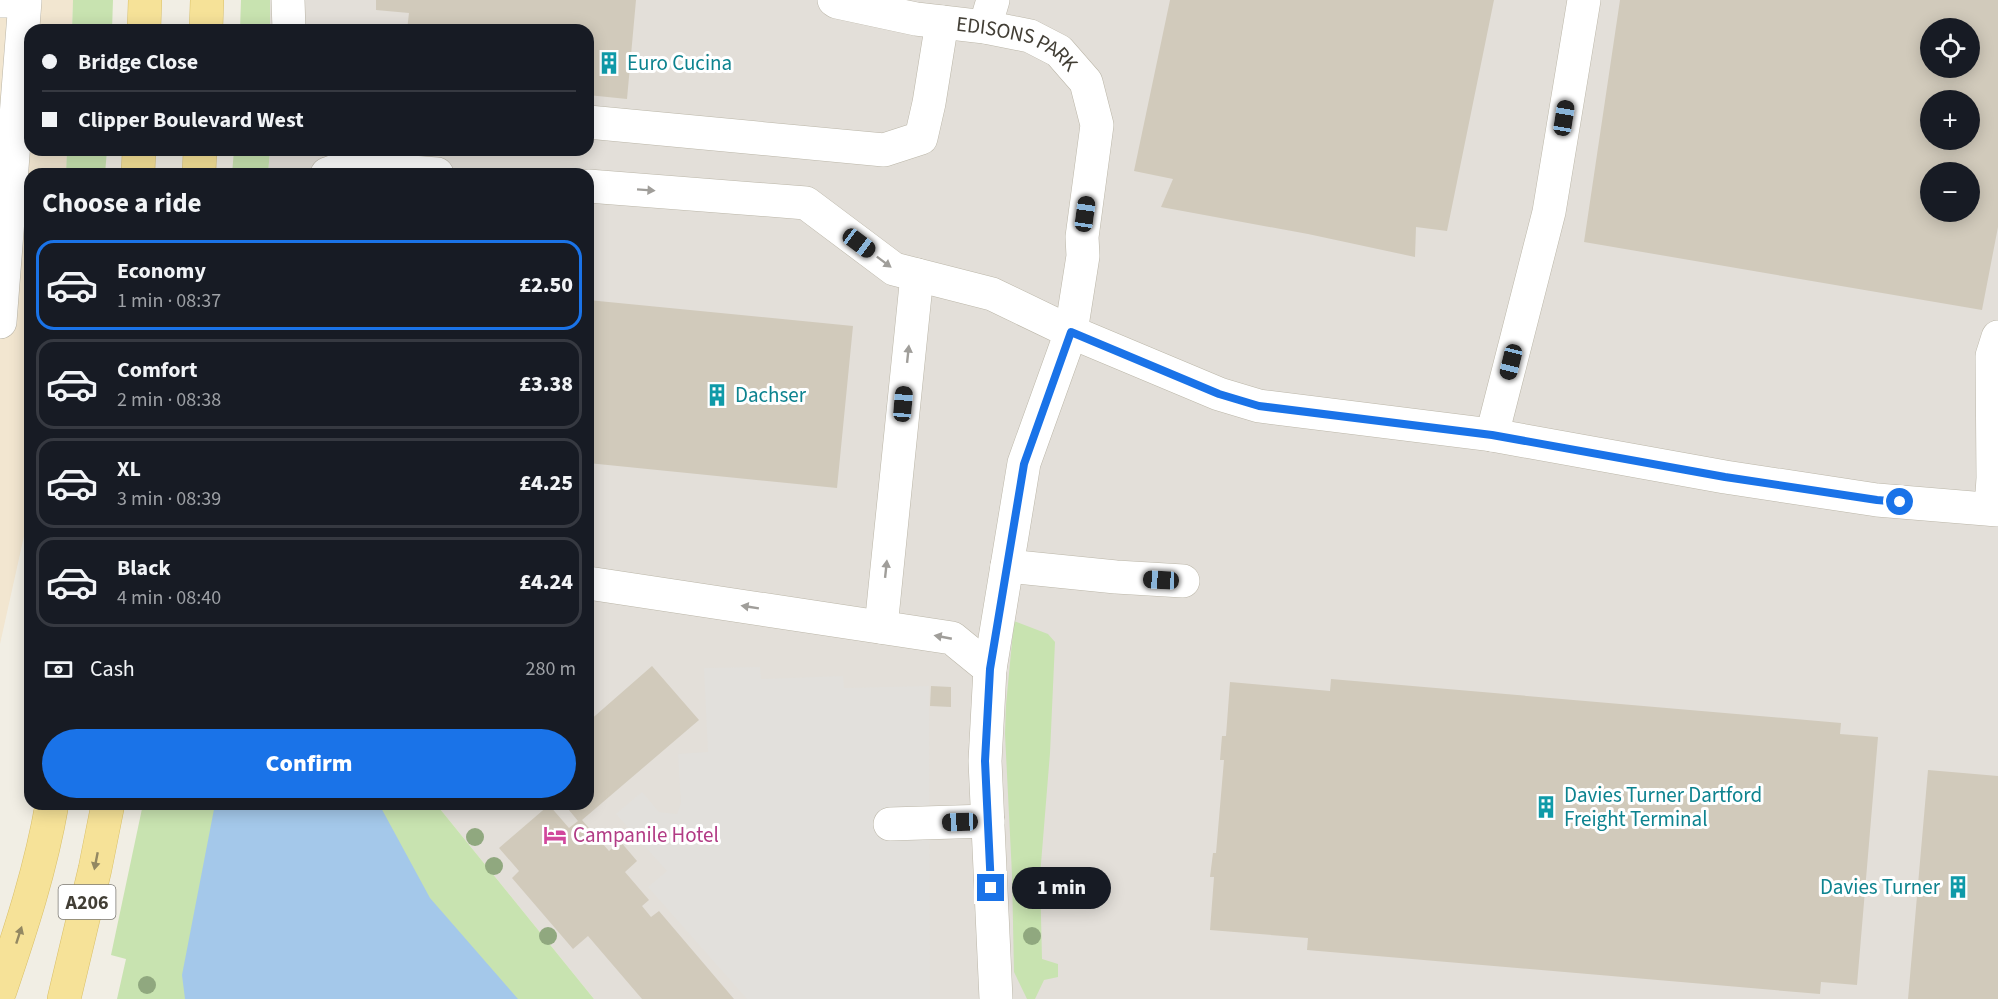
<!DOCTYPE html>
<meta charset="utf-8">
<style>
body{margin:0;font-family:"Source Sans 3",sans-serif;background:#20242c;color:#f1f3f6;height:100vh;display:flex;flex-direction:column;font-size:22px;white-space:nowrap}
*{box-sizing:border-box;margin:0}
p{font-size:20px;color:#9ea1a6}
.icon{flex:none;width:33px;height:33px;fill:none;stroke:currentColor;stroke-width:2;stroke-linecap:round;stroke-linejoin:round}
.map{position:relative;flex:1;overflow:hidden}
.side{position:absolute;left:24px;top:168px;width:570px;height:642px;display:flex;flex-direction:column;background:#171b24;border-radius:18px;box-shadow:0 3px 15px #0003}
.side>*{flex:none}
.top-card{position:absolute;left:24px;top:24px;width:570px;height:132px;border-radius:18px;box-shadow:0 3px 15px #0003;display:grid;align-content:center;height:132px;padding:0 18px;background:#171b24}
.controls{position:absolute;left:1920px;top:18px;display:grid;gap:12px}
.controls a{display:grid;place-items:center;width:60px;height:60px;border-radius:50%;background:#171b24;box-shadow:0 3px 15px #0003;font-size:30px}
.end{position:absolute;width:27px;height:27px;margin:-14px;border:8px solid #1a73e8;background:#fff;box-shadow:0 0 0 3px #fff}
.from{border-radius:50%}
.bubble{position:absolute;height:42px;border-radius:21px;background:#171b24;box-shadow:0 3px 15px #0003;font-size:20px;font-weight:800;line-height:42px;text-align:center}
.car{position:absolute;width:18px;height:36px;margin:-18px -9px;border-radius:8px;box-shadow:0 0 4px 2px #0007;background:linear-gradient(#222 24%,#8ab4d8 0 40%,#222 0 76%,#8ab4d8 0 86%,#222 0)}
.top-card b{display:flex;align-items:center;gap:21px;height:57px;font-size:22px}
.top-card b+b{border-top:2px solid #363941}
.top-card i{width:15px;height:15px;background:#f1f3f6}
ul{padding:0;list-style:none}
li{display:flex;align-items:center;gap:18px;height:90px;margin:0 12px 9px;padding:0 6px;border:3px solid #363941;border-radius:18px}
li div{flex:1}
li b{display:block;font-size:22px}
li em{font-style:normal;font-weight:800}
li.on{border-color:#1a73e8}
li>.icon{width:54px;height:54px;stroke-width:1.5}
h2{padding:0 18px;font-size:27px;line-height:72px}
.pay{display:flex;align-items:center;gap:15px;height:66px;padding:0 18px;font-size:22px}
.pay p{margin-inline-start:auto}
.primary-button{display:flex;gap:12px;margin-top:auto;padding:12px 18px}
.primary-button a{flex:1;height:69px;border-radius:36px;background:#1a73e8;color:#fff;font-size:24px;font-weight:800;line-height:69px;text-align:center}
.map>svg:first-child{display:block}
.commercial{fill:#f2e6d0}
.industrial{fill:#e3dfd9;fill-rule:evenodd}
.green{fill:#c8e3b0}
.parking{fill:#e2e0dc}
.water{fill:#a4c8ea}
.building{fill:#d1cabb;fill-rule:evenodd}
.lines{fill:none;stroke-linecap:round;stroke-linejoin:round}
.minor-casing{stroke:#bbb6a8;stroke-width:34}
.major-casing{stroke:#dac069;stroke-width:34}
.minor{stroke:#fff;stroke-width:33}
.major{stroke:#f6e298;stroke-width:33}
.tree{fill:#90a87f}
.oneway{fill:#a09e9a}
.oneway2{fill:#938862}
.route{stroke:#1a73e8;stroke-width:8}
.labels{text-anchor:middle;stroke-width:6;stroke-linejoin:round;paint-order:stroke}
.shield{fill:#fff;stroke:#7b7872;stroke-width:1.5}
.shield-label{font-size:20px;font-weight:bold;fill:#423e35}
.street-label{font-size:21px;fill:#423e35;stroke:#fff}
.culture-label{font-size:21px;fill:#0d838f;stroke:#fff;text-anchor:start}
.hotel-label{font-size:21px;fill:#b23c85;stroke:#fff;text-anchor:start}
</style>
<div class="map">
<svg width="1998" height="999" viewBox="0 0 1998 999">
<rect width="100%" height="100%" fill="#f1eee4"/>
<path class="commercial" d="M0 0H73L72 30H30V150H67L66 174H30V509L0 644Z"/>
<path class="industrial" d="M270 0H1998V999H594L436 804H588V174H268L270 150H588V30H270ZM1930 28H1970V68H1930ZM1930 100H1970V140H1930ZM1930 172H1970V212H1930Z"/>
<path class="green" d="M73 0H113L112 30H72Z
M241 0H270V30H240Z
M67 150H107L105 174H66Z
M234 150H270L268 174H232Z
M1014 621 1048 634 1055 642 1050 753 1040 876 1042 959 1058 964V977L1044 980 1035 999H1027L1014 972 1012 875 1005 734 1006 705Z
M143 804H436L594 999H117L126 959 111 955Z"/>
<path class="parking" d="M760 667 761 679 843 676 844 688 929 686 930 999H747L648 887 667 871 616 814 642 792 659 812 677 814 681 803 678 754 708 752 704 668Z"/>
<path class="water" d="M215 804H379L430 898 518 999H185L182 975Z"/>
<path class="building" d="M376 0H636L627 99 588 95V30H407L409 13 376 10Z
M1170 0H1494L1447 231 1416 227 1415 257 1308 234 1161 207 1173 179 1134 171Z
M1620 0H1998V227L1982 310 1584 242ZM1930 28H1970V68H1930ZM1930 100H1970V140H1930ZM1930 172H1970V212H1930Z
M588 300 853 326 837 488 588 463Z
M652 666 699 720 582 820 609 851 620 841 637 861 625 872 649 900 642 906 651 917 659 911 734 999H642L588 936 573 949 512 878 519 871 499 848 549 805 569 828 578 821 564 804H588V722Z
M1331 679 1841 723 1840 734 1878 737 1857 985 1821 982 1820 994 1307 950 1308 938 1210 930 1214 877H1210L1213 853H1216L1224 760H1220L1222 736H1226L1230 682 1330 691Z
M931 686 951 687V707L930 706Z
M1928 770 1998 776V999H1908Z"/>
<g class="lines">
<g class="minor-casing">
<g id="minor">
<path d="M288 0 289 30"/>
<path id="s1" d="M834 0 837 2 916 19 985 27 1030 36 1059 51 1086 82 1097 125 1082 237 1083 256 1071 332 1024 463 990 669 985 761 996 999"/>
<path d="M0 1H25L0 322"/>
<path d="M985 27 993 0"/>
<path d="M588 122 884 150 921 138 929 103 942 22"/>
<path d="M327 174 346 167 437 174"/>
<path d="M588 186 806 203 894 269 992 294 1071 332 1219 394 1259 406 1492 435 1725 477 1877 500 1998 510"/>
<path d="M1492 435 1549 212 1584 0"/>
<path d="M1991 509 1993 478 1992 356 1998 337"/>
<path d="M1007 566 1116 577 1183 581"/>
<path d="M588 583 952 638 990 669"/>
<path d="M881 627 917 275"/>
<path d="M890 824 988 821"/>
</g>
</g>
<g class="major-casing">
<path id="major" d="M144 30 145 0
M206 30 207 0
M138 174 139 150
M199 174 200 150
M0 991C21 929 41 868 52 804
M64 999 95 869 108 804"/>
</g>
<use href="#minor" class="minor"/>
<use href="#major" class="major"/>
</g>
<g class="tree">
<circle cx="475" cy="837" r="9"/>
<circle cx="494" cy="866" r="9"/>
<circle cx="1033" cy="888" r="9"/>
<circle cx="548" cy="936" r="9"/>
<circle cx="1032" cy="936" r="9"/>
<circle cx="147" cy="985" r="9"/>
</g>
<defs><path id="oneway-solid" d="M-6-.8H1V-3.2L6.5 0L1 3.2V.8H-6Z" transform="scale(1.5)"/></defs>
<g class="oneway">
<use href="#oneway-solid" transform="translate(646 190) rotate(4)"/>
<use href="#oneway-solid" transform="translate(884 262) rotate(37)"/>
<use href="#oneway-solid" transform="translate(908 354) rotate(-84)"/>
<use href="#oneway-solid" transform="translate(886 569) rotate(-84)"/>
<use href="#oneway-solid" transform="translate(750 607) rotate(-171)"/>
<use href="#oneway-solid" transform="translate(943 637) rotate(-169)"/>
</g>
<g class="oneway2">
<use href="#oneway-solid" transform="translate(96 861) rotate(101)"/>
<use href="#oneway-solid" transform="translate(19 935) rotate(-72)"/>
</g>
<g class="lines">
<path class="route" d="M991 888 985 761 990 669 1024 464 1071 332 1219 394 1259 406 1492 435 1725 477 1877 500 1900 502"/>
</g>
<defs>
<g id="building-bare" transform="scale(1.8)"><path d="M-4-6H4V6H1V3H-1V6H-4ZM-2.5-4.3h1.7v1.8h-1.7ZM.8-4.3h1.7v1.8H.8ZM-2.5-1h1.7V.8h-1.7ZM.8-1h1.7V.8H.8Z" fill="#0f9aa8" stroke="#fff" stroke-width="2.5" paint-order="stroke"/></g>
<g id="hotel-bare" transform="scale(1.8)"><path d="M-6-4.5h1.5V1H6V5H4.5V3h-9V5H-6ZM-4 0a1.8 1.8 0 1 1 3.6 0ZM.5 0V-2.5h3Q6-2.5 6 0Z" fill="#d1479c" stroke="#fff" stroke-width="2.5" paint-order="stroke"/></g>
</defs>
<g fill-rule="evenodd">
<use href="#building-bare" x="609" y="63"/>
<use href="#building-bare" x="717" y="395"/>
<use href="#building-bare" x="1546" y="807"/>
<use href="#hotel-bare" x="555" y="835"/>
<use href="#building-bare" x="1958" y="887"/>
</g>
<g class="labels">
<rect class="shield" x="58.5" y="885" width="57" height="34" rx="4.5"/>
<g class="shield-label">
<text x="87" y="909">A206</text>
</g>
<g class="street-label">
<text dy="7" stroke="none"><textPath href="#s1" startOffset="190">EDISONS PARK</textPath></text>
</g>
<g class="culture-label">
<text x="627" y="70">Euro Cucina</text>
<text x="735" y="402">Dachser</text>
<text x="1564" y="802">Davies Turner Dartford<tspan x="1564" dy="24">Freight Terminal</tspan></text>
<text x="1940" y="894" text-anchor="end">Davies Turner</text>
</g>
<g class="hotel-label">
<text x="573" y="842">Campanile Hotel</text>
</g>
</g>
</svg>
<div class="controls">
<a><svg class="icon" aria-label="locate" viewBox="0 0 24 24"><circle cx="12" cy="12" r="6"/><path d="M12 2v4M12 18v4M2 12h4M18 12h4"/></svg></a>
<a>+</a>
<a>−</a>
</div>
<i class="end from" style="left:1900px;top:502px"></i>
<i class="end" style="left:991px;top:888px"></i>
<div class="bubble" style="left:1012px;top:867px;width:99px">1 min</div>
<i class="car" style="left:1564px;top:118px;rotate:9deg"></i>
<i class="car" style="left:1085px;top:214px;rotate:8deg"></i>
<i class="car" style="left:859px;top:243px;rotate:127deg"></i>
<i class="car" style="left:1511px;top:362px;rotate:194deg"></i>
<i class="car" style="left:903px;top:404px;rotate:5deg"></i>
<i class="car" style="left:1161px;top:580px;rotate:273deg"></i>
<i class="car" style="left:960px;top:822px;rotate:268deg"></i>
<div class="top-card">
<b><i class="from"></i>Bridge Close</b>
<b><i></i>Clipper Boulevard West</b>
</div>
<section class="side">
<h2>Choose a ride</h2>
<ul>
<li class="on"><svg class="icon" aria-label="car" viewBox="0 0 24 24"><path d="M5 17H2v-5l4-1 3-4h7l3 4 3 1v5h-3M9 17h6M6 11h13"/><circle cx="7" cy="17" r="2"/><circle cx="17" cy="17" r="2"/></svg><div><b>Economy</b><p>1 min · 08:37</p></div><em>£2.50</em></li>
<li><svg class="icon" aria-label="car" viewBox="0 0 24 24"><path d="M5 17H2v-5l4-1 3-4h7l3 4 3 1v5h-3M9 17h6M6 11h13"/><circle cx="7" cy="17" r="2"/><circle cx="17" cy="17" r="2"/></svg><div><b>Comfort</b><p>2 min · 08:38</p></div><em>£3.38</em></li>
<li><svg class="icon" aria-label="car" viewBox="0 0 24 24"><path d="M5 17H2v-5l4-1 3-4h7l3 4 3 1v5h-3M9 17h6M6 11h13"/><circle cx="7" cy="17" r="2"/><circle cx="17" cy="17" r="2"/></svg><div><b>XL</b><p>3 min · 08:39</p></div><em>£4.25</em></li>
<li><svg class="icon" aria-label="car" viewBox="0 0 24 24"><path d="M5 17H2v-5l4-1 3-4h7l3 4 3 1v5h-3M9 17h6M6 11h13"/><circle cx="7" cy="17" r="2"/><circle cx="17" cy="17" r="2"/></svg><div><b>Black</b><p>4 min · 08:40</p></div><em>£4.24</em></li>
</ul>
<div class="pay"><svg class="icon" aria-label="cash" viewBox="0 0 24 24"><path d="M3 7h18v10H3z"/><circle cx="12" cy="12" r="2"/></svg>Cash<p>280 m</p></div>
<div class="primary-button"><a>Confirm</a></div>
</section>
</div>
